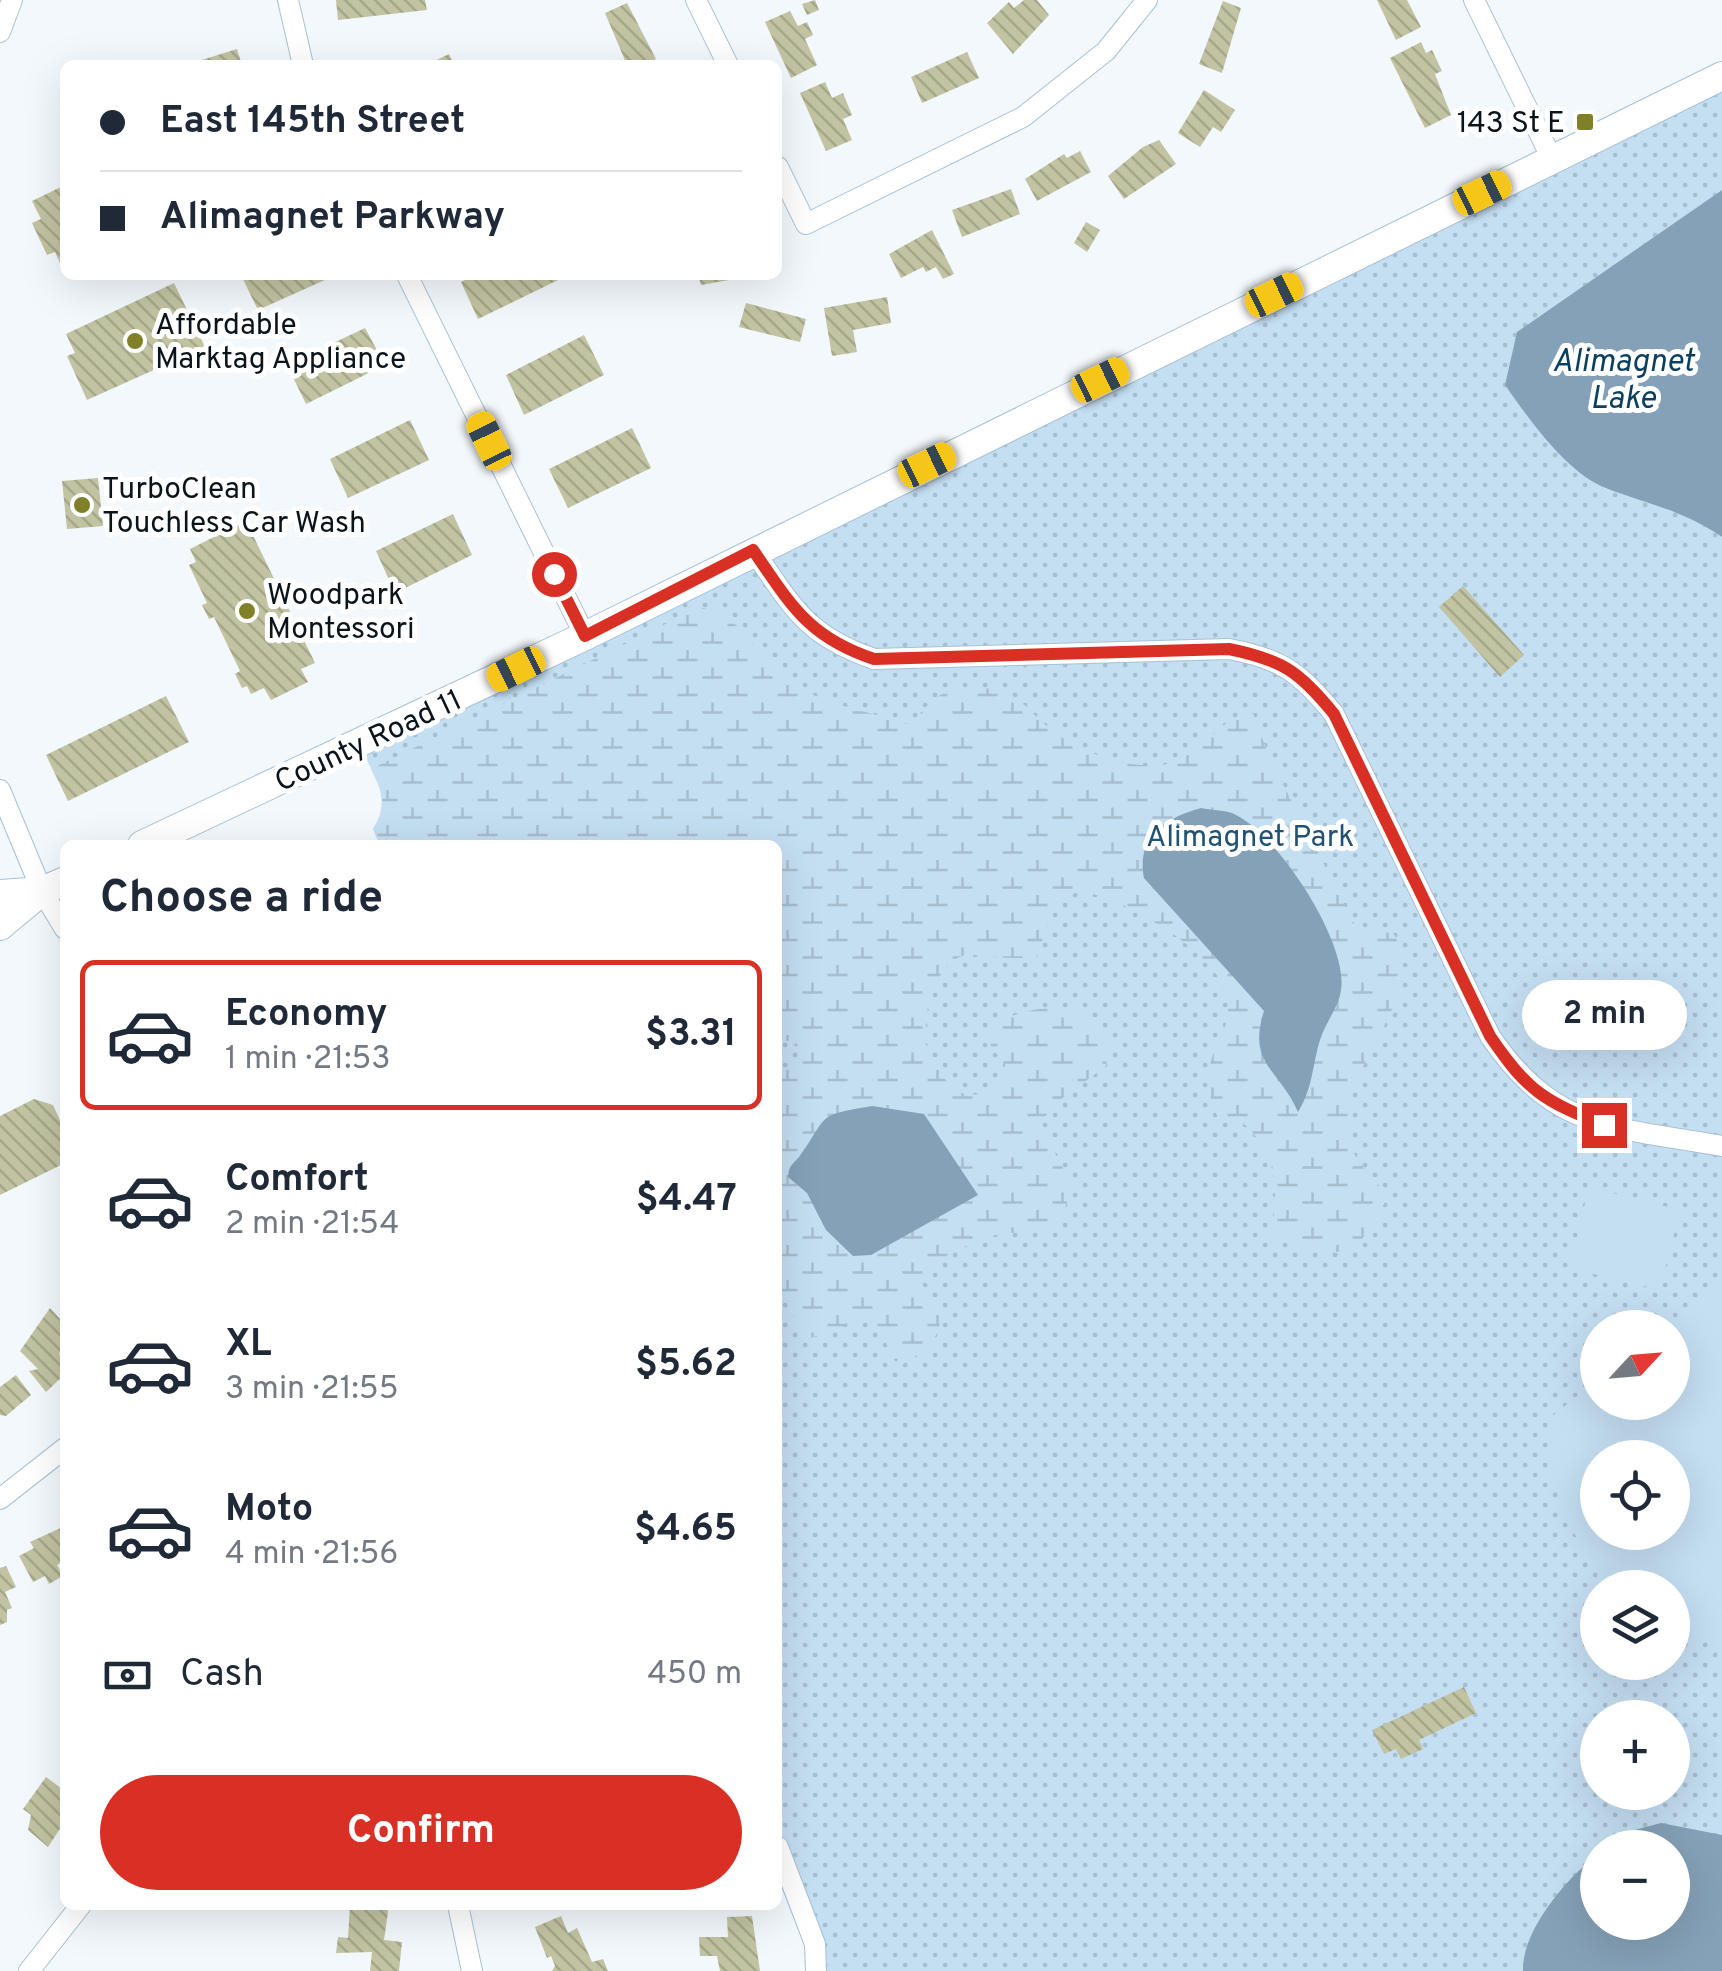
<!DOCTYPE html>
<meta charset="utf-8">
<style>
body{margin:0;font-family:Overpass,sans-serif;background:#f6f6f7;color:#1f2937;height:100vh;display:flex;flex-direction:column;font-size:38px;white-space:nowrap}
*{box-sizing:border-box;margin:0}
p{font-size:32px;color:#747a83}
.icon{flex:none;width:55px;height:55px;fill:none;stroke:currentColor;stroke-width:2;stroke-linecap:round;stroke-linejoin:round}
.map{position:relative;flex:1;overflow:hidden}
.sheet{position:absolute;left:60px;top:840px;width:722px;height:1070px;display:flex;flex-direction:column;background:#fff;border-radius:15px;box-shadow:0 10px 40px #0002}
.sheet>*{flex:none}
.guide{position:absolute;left:60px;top:60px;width:722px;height:220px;border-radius:15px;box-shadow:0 10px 40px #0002;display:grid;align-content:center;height:220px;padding:0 40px;background:#fff}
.needle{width:65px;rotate:64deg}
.controls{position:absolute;left:1580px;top:1310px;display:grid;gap:20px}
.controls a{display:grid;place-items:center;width:110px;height:110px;border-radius:50%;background:#fff;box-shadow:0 10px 40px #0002;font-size:50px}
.end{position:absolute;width:45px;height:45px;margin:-22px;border:12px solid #d93025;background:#fff;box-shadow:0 0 0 5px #fff}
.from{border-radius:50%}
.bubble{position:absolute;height:70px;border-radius:35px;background:#fff;box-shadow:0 10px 40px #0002;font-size:32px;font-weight:700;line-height:70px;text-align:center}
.car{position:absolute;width:30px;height:60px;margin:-30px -15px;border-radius:12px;box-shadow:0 0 8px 2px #0007;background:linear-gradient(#f5c518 24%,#345 0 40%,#f5c518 0 76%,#345 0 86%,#f5c518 0)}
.guide b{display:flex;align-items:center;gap:35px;height:95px;font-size:38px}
.guide b+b{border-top:2px solid #e0e1e3}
.guide i{width:25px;height:25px;background:#1f2937}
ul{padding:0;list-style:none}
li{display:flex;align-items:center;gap:30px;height:150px;margin:0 20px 15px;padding:0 20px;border:5px solid transparent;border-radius:15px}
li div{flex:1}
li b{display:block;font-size:38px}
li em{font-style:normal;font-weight:700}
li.selected{border-color:#d93025}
li>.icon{width:90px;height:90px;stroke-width:1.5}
h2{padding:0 40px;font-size:45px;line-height:120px}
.pay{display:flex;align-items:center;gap:25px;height:110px;padding:0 40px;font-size:38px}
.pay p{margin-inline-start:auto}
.button{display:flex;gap:20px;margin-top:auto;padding:20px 40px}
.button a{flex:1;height:115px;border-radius:60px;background:#d93025;color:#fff;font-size:40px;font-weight:700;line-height:115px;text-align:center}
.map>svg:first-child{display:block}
.grass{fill:url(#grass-dots);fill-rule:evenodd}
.wetland{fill:url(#wetland-marsh)}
.pitch{fill:#c4def2;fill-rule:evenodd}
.water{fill:#85a1b7}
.building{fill:url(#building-back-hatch)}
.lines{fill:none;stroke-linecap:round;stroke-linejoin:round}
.street-casing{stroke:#a7c1d5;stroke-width:22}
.secondary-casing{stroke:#a7c1d5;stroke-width:30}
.street{stroke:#fff;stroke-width:20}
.secondary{stroke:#fff;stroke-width:28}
.route{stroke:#d93025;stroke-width:12}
.poi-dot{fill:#808029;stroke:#fff;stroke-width:4}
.labels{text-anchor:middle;stroke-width:10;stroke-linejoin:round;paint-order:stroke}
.poi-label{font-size:30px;fill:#0b141b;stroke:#fff;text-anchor:start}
.street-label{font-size:30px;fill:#0b141b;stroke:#fff}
.park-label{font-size:30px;fill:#225273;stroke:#fff}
.water-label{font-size:32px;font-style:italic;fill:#0b3f5e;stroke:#fff}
</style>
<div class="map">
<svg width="1722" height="1971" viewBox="0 0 1722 1971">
<defs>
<pattern id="grass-dots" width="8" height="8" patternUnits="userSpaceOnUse" patternTransform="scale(2.5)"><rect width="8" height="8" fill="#c4def2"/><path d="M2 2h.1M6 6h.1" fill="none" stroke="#a7becf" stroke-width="1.8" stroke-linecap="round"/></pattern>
<pattern id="wetland-marsh" width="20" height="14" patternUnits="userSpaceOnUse" patternTransform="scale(2.5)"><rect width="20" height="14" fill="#c4def2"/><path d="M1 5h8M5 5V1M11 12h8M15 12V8" fill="none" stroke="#a7becf"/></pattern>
<pattern id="building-back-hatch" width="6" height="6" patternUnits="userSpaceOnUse" patternTransform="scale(2.5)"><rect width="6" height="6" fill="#c2c3a2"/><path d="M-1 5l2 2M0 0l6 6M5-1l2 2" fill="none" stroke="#a5a78b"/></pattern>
</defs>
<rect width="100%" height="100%" fill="#f3f8fc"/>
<path class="grass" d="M1722 76V190L1565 300 1604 488C1648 499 1684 512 1722 537V1971H816L778 1847V845H380L373 829C393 798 374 776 359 745ZM1598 1328H1672V1402H1598ZM1598 1458H1672V1532H1598ZM1598 1588H1672V1662H1598ZM1598 1718H1672V1792H1598ZM1598 1848H1672V1922H1598Z"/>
<path class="wetland" d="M700 607C745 618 751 648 781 675 813 704 871 711 910 725 919 716 927 704 937 697 954 686 986 686 1005 692 1020 698 1029 710 1041 721 1070 748 1121 769 1161 765 1200 760 1216 719 1252 711L1270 759 1356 927 1394 934C1432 1005 1330 1064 1351 1146 1355 1162 1377 1181 1387 1196 1364 1259 1328 1266 1271 1236 1278 1189 1279 1156 1243 1123L1220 1122C1187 1054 1236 1044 1227 997 1220 954 1123 897 1083 892 1074 891 1063 899 1055 903L1036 957C1012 960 995 956 972 955 934 953 928 1013 924 1040 943 1082 959 1114 1004 1081L1005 1064 991 1047 988 1028C1018 1010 1041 1006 1076 1009L1108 1044 1106 1066 1060 1100 1040 1122C1046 1146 1071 1168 1068 1194 1064 1241 1021 1227 989 1237 968 1244 925 1262 922 1285 956 1321 938 1345 898 1367L878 1327 862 1320 805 1340 778 1283V1075L800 1056 792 1041 778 1040V845H380L373 829C389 805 383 794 371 769Z"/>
<path class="pitch" d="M1589 1187 1680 1210 1660 1290 1569 1268Z
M1722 1282V1647L1673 1632 1672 1588 1613 1587C1571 1541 1542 1482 1551 1417L1597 1380 1598 1402H1672V1328L1664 1327ZM1598 1458H1672V1532H1598Z"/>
<path class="water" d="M1722 190V537C1682 510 1651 505 1608 489 1567 474 1529 419 1505 385L1517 332Z
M1201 808C1211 810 1223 810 1232 813 1276 831 1349 943 1341 990 1339 1007 1325 1023 1320 1040 1312 1066 1313 1088 1298 1112 1279 1068 1247 1065 1264 1011L1144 878C1136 837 1165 818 1201 808Z
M872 1106 924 1114 978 1195 871 1255 853 1256 826 1230 807 1193 788 1177C789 1165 792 1165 799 1157 830 1115 813 1116 872 1106Z
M1661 1823 1722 1835V1971H1523C1522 1930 1566 1879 1597 1855L1598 1922H1672V1848L1607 1847 1627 1832Z"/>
<path class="building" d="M336 0H425L427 10 338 20Z
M815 0 819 10 807 15 802 4Z
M1024 0H1037L1049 15 1013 54 987 23 1009 2 1014 8Z
M1377 0H1407L1421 27 1396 40Z
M1223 1 1241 8 1222 73 1199 64Z
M627 3 656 59 643 65H627L605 13Z
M790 11 798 26 807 22 813 35 805 39 817 65 791 78 765 22Z
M1421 42 1426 53 1432 50 1442 71 1435 74 1451 115 1425 128 1390 58Z
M237 49 242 65H189V64Z
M967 52 979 78 922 103 911 77Z
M449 54 454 65H426Z
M825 82 832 98 843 93 852 115 843 119 852 140 826 151 800 93Z
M1204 90 1235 110 1221 132 1213 127 1200 147 1178 133Z
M1159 140 1176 164 1124 199 1108 176 1143 147Z
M1080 151 1091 172 1037 201 1025 179 1064 154 1067 158Z
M65 185V264L61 265 55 252 47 255 32 223 41 219 32 201Z
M1011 189 1020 214 962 237 952 210Z
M1086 222 1100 230 1087 252 1074 243Z
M932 230 954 274 943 279 936 267 926 272 923 267 901 278 889 254Z
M241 275H336L258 310Z
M475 275H556L558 280 478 319 461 282Z
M698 275H728L729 280 701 285Z
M174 283 205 347 87 400 67 356 75 353 66 334Z
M887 297 891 323 853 330 857 352 832 356 824 308Z
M746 303 806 319 800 342 739 327Z
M365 328 385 365 306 404 287 365Z
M584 335 604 375 524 415 506 375Z
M410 420 429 460 348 498 330 459Z
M632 428 651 468 568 508 549 469Z
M98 478 103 526 67 529 62 481Z
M453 514 472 555 395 593 376 551Z
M246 521 315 663 301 669 308 682 271 700 264 688 251 694 247 686 242 688 235 674 240 671 214 617 209 619 202 605 207 603 189 565 196 562 190 549Z
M1463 586 1524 655 1500 677 1439 607Z
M166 696 189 742 68 801 46 755Z
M34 1099 53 1105 65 1131V1163L0 1195V1116Z
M50 1308 61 1320 65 1317V1349L59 1353 65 1374 46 1392 29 1371 38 1369 20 1351Z
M16 1375 31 1395 6 1416 0 1415V1387Z
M65 1526V1560L57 1565 63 1576 49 1584 45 1576 33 1582 19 1556 34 1548 30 1542Z
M6 1566 16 1587 5 1592 12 1608 7 1610V1622L0 1625V1568Z
M1464 1687 1476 1713 1419 1740 1423 1749 1401 1759 1396 1749 1384 1754 1372 1730Z
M46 1777 65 1791V1821L48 1847 28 1830 31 1815 23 1809Z
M350 1905H389L384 1940 402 1942 399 1971H370L372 1952 336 1953 338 1937 348 1938Z
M561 1916 568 1933 577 1928 592 1962 603 1959 608 1971H552L555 1966 551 1956 547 1958 535 1927Z
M752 1916 760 1971H720L717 1956H700L699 1937H728L727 1917Z"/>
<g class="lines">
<g class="street-casing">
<path id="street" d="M288 0 303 65
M696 0 728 65
M1474 0 1552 159
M0 32 12 0
M778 167 806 224 1023 117 1106 51 1147 0
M407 275 585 636
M753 550C793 607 805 635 874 659L1229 649C1283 659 1300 673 1334 714L1490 1036C1555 1132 1616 1127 1722 1146
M0 790 42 891 65 929
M0 1499 65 1448
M778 1847 815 1944 816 1971
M458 1905 472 1971
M29 1971 81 1905"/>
</g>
<g class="secondary-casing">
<path id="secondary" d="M142 845 585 636 1722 76
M0 894 42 891
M0 926 42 891 65 881"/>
</g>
<use href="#street" class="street"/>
<use href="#secondary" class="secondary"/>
</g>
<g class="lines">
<path class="route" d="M554 574 585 636 753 550C791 605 808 637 874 659L1229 649C1283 660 1300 672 1334 714L1490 1036C1527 1091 1544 1101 1604 1125"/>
</g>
<g class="poi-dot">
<rect x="1575" y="112" width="20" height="20" rx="5"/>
<circle cx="135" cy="341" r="10"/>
<circle cx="82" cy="505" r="10"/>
<circle cx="247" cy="611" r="10"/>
</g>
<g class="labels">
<g class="poi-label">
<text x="1565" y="132" text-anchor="end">143 St E</text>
<text x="155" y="334">Affordable<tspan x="155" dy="34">Marktag Appliance</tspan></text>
<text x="102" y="498">TurboClean<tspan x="102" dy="34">Touchless Car Wash</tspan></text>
<text x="267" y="604">Woodpark<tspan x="267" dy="34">Montessori</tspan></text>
</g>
<g class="street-label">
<text transform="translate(368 740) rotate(-25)" y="10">County Road 11</text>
</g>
<g class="park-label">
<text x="1250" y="846">Alimagnet Park</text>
</g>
<g class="water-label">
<text x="1623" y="371">Alimagnet<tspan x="1623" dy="37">Lake</tspan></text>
</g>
</g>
</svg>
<div class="controls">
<a><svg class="needle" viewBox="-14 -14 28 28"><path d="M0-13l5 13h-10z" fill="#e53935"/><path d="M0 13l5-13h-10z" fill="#747a83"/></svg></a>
<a><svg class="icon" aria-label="locate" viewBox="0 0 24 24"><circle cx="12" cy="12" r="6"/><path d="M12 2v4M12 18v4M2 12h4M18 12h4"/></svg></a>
<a><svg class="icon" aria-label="layers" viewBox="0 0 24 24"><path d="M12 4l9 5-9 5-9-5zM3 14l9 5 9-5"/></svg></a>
<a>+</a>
<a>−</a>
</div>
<i class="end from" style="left:554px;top:574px"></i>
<i class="end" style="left:1604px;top:1125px"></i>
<div class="bubble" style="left:1522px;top:980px;width:165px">2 min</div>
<i class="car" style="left:1482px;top:193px;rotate:64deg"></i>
<i class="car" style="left:1274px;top:295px;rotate:64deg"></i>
<i class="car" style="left:1100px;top:380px;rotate:64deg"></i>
<i class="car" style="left:489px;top:441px;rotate:334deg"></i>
<i class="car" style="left:927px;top:465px;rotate:64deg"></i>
<i class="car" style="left:516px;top:669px;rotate:244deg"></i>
<div class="guide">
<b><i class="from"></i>East 145th Street</b>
<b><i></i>Alimagnet Parkway</b>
</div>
<section class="sheet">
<h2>Choose a ride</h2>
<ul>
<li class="selected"><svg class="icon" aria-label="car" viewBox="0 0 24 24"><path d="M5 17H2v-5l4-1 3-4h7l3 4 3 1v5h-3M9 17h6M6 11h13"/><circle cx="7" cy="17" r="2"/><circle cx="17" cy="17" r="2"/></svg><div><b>Economy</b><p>1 min · 21:53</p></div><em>$3.31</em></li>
<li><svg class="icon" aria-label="car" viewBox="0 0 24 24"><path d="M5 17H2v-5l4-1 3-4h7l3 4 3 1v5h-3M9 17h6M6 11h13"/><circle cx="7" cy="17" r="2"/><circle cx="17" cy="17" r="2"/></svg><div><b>Comfort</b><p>2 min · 21:54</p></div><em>$4.47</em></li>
<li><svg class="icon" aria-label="car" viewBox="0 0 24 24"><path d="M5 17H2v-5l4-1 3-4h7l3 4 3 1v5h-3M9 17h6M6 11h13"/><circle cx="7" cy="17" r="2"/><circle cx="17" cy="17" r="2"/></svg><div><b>XL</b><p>3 min · 21:55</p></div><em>$5.62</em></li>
<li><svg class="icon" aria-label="car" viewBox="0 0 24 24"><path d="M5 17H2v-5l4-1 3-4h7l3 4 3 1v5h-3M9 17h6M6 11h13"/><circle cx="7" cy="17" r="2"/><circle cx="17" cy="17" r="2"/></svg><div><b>Moto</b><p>4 min · 21:56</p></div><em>$4.65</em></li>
</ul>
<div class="pay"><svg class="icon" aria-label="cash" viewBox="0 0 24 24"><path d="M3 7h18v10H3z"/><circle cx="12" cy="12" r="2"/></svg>Cash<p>450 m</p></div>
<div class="button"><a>Confirm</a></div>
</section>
</div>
